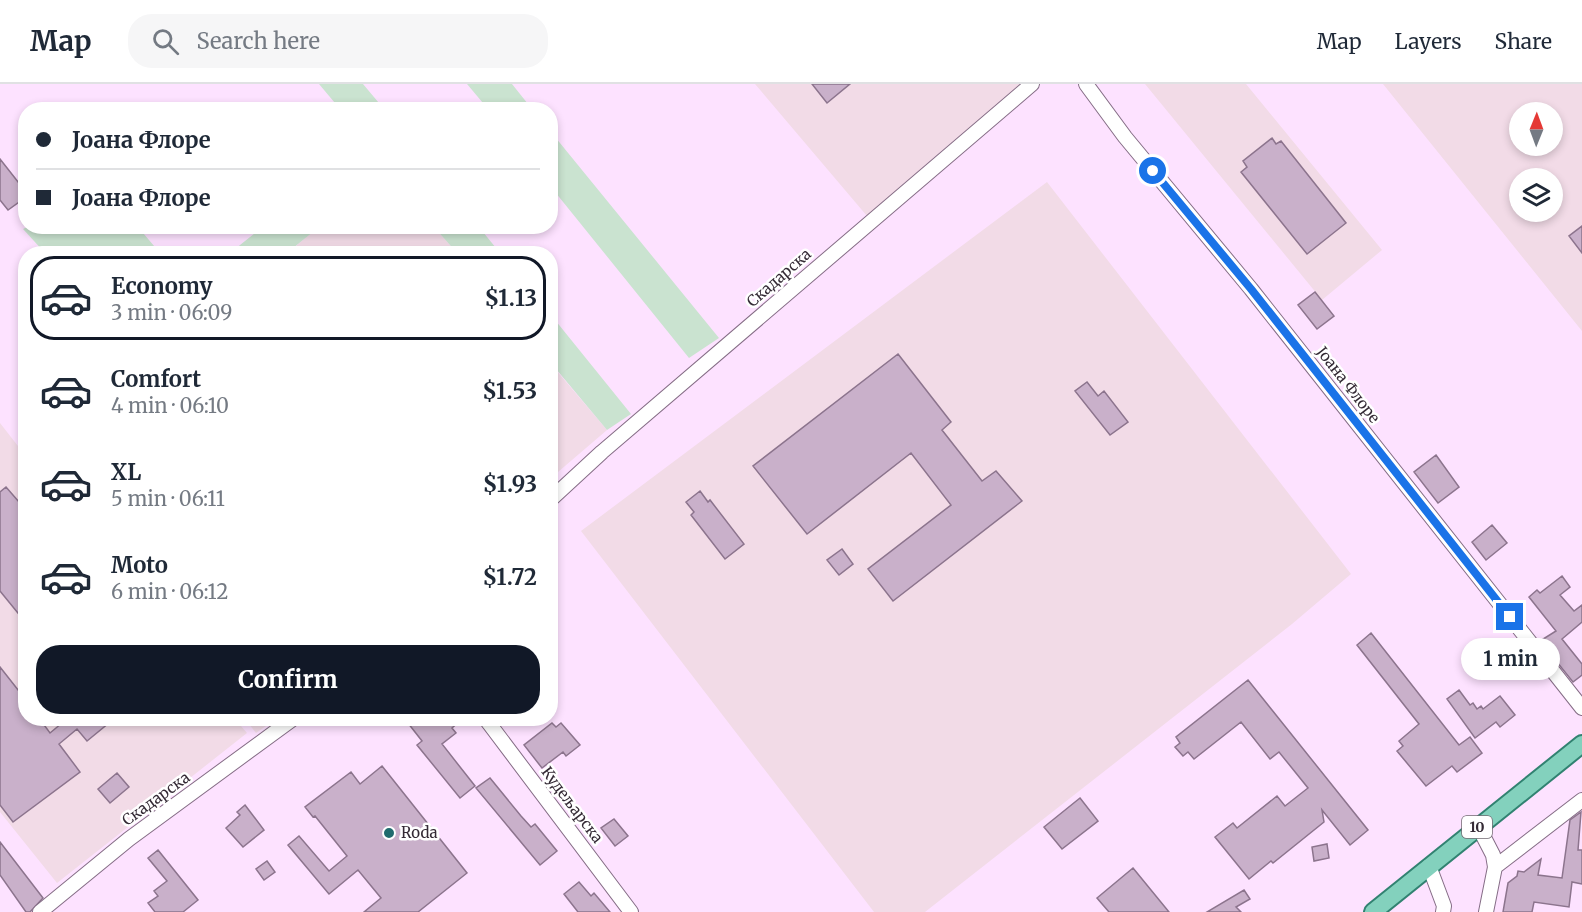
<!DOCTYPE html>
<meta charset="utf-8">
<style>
body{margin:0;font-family:Merriweather,serif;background:#f6f6f7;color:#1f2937;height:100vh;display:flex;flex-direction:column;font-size:22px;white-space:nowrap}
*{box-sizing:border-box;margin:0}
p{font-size:20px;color:#747a83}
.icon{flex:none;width:33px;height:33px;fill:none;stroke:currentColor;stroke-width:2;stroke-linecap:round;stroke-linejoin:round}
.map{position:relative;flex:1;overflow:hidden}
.side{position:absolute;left:18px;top:162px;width:540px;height:480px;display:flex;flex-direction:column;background:#fff;border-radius:24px;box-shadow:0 3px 9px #0003}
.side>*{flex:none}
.top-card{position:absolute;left:18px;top:18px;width:540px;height:132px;border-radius:24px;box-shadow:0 3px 9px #0003;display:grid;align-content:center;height:132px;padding:0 18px;background:#fff}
.needle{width:39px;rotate:1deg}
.tools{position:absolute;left:1509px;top:18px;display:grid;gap:12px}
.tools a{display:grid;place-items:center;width:54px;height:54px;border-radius:50%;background:#fff;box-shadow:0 3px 9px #0003;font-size:30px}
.end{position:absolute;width:27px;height:27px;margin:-14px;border:8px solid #1a73e8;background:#fff;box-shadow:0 0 0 3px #fff}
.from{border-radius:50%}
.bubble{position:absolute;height:42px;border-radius:21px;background:#fff;box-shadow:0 3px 9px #0003;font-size:20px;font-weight:700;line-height:42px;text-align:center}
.top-card b{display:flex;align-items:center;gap:21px;height:57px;font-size:22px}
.top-card b+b{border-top:2px solid #e0e1e3}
.top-card i{width:15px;height:15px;background:#1f2937}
ul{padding:10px 0 0;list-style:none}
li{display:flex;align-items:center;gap:18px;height:84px;margin:0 12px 9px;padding:0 6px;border:3px solid transparent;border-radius:24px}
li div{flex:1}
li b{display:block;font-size:22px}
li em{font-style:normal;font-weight:700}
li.active{border-color:#111827}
li>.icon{width:54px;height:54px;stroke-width:1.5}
.button{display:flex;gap:12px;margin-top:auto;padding:12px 18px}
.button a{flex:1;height:69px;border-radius:24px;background:#111827;color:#fff;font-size:24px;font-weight:700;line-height:69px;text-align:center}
header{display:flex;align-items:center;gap:36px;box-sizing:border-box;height:84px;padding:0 30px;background:#fff;border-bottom:2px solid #e0e1e3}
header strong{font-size:28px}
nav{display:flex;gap:33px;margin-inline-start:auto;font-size:21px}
.search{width:420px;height:54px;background:#f6f6f7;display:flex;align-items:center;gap:15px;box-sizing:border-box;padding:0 21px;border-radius:24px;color:#747a83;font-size:22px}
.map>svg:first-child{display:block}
.industrial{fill:#f2dbe7;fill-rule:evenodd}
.green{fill:#cae3d0}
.building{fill:#c9b0ca;stroke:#8c748d;stroke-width:1.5}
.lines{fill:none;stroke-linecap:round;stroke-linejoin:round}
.minor-casing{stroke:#856d86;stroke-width:16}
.major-casing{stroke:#318271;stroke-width:20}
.minor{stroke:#fff;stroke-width:14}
.major{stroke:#83d1bd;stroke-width:16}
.route{stroke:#1a73e8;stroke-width:8}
.poi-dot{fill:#206c6e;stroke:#fff;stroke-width:2}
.labels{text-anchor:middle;stroke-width:5;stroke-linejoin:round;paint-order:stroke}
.shield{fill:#fff;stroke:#716a72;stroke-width:1.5}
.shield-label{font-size:14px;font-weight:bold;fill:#342a35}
.street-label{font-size:15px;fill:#342a35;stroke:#fff}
.poi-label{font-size:15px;fill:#342a35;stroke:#fff;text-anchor:start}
</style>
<header>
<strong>Map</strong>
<div class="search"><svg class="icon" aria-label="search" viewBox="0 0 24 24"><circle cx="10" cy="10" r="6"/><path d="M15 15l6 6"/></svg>Search here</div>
<nav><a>Map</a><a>Layers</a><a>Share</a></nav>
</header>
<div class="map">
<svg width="1582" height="828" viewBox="0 0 1582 828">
<rect width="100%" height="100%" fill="#fde2ff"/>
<path class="industrial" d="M755 0H1022L867 132Z
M1145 0H1246L1382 166 1322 216Z
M1383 0H1582V247ZM1520 28H1552V62H1520ZM1520 94H1552V128H1520Z
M1047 98 1351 490 1292 540 925 828H874L581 447Z
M319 142 434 143 457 169 287 170Z
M550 279 607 346 551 394H550Z
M0 339 25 371 26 634 235 635 247 649 57 799 0 728Z
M245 635H276L256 649Z"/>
<path class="green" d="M319 0H363L384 25H340Z
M467 0H512L532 25H488Z
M550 48H551L719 254 689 274 551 103Z
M264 142H319V143L287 169H230Z
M27 143H138L160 169H45L23 145Z
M434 143H479L500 169H457Z
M551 231 631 330 607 346 551 279Z"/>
<path class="building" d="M812 0H850L827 19Z
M1272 54 1276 60 1281 57 1346 139 1307 170 1241 88 1247 83 1243 77Z
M0 75 26 108V113L8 126 0 116Z
M1582 142V169L1569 152Z
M1315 208 1334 232 1317 245 1298 221Z
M898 270 951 338 942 346 982 397 996 387 1022 417 893 517 868 485 951 421 911 369 807 450 753 382Z
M1087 298 1098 312 1104 307 1128 338 1110 351 1075 307Z
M1436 371 1459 403 1438 419 1414 388Z
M6 403 26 426V539L0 507V408Z
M700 407 708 418 710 416 744 460 725 475 691 431 694 428 686 418Z
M1492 441 1507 459 1486 476 1472 458Z
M842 465 853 480 839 491 827 476Z
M1562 492 1570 503 1560 511 1574 527 1582 521V538L1562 555 1582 580V591L1573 598 1540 557 1556 547 1529 513 1537 506 1540 509Z
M1371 549 1459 661 1470 653 1482 669 1457 688 1452 682 1426 702 1397 667 1403 662 1399 657 1419 640 1357 561Z
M0 583 26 616V634H39L50 649 68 634H115L87 657 77 645 59 660 80 688 13 738 0 721Z
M1248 596 1368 746 1350 761 1322 726 1324 738 1273 779 1271 777 1249 795 1215 753 1233 739 1237 744 1277 712 1285 722 1308 704 1279 668 1270 675 1241 638 1194 675 1188 668 1183 672 1175 663 1180 659 1176 653Z
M1459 606 1470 621 1473 619 1477 625 1481 622 1483 625 1500 612 1515 631 1500 643 1496 638 1475 654 1447 615Z
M404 634H463L452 644 456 649 442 660 475 702 460 714 417 661 422 657Z
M552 639 556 643 561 639 580 661 566 672 563 668 542 684 524 661Z
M382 682 467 789 418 828H364L381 814 358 786 329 810 288 761 299 752 329 787 347 772 315 732 313 733 305 723 351 688 360 700Z
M117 689 129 703 110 719 98 705Z
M490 694 521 732 531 743 535 740 557 767 540 781 476 704Z
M1080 714 1098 737 1062 765 1044 743Z
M245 721 264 746 243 763 226 744 240 731 237 728Z
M1581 728 1578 766H1582V800L1572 798 1569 823 1534 818 1532 828H1503L1508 799 1517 792 1518 787 1524 788 1541 775 1538 791 1562 794 1570 736Z
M614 735 628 752 615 762 601 744Z
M0 758 43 814 30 828H26L0 791Z
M1327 760 1329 774 1314 777 1312 763Z
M158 766 198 816 183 828H155L148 819 158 812 154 807 167 797 148 774Z
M267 777 275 788 264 796 256 785Z
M1133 784 1169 828H1109L1097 814Z
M579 798 591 812 594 809 610 828H578L564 810Z
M1244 806 1250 815 1236 823 1241 828H1207Z"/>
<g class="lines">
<g class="minor-casing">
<path id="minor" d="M1086 0 1125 53 1251 205 1582 624
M550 416 602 368 1032 0
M485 634 631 828
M1478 742 1493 771 1495 783 1582 716
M1429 782 1444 822 1443 828
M40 828 129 755 294 634
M1486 828 1495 783"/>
</g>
<g class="major-casing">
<path id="major" d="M1373 828 1582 660"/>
</g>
<use href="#minor" class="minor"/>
<use href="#major" class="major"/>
</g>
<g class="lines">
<path class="route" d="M1153 87 1251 205 1510 533"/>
</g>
<circle class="poi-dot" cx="389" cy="749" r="6"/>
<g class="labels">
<rect class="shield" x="1462" y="732" width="30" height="22" rx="4.5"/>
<g class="shield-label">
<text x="1477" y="748">10</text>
</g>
<g class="street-label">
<text transform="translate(779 194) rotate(-41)" y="5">Скадарска</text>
<text transform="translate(1348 301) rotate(52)" y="5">Јоана Флоре</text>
<text transform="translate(156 715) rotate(-36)" y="5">Скадарска</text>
<text transform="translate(572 721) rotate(53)" y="5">Кудељарска</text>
</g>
<g class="poi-label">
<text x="401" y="754">Roda</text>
</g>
</g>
</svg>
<div class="tools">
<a><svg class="needle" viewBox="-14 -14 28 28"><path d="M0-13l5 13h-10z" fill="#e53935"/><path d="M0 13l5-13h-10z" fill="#747a83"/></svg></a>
<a><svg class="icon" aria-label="layers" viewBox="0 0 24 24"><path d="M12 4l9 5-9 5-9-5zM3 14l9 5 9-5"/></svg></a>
</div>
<i class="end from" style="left:1153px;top:87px"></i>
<i class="end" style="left:1510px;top:533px"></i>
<div class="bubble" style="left:1461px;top:554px;width:99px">1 min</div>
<div class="top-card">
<b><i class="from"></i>Јоана Флоре</b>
<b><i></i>Јоана Флоре</b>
</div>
<section class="side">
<ul>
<li class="active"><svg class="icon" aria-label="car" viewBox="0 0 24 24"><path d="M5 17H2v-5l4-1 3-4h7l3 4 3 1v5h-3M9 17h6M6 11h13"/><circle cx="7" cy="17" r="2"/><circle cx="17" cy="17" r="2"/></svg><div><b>Economy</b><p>3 min · 06:09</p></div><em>$1.13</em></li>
<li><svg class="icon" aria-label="car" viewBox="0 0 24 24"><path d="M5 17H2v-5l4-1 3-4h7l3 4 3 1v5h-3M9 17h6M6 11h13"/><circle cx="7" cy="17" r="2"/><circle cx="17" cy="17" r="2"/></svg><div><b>Comfort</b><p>4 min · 06:10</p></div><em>$1.53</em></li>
<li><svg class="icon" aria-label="car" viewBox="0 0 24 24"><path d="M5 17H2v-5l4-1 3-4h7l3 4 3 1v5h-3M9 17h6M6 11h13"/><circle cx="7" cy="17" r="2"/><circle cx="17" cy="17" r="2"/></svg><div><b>XL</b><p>5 min · 06:11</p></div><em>$1.93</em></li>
<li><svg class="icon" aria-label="car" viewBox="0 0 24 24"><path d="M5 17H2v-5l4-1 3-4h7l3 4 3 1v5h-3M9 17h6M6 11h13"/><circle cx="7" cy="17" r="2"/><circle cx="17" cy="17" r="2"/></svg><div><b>Moto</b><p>6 min · 06:12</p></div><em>$1.72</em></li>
</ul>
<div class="button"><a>Confirm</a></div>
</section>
</div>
